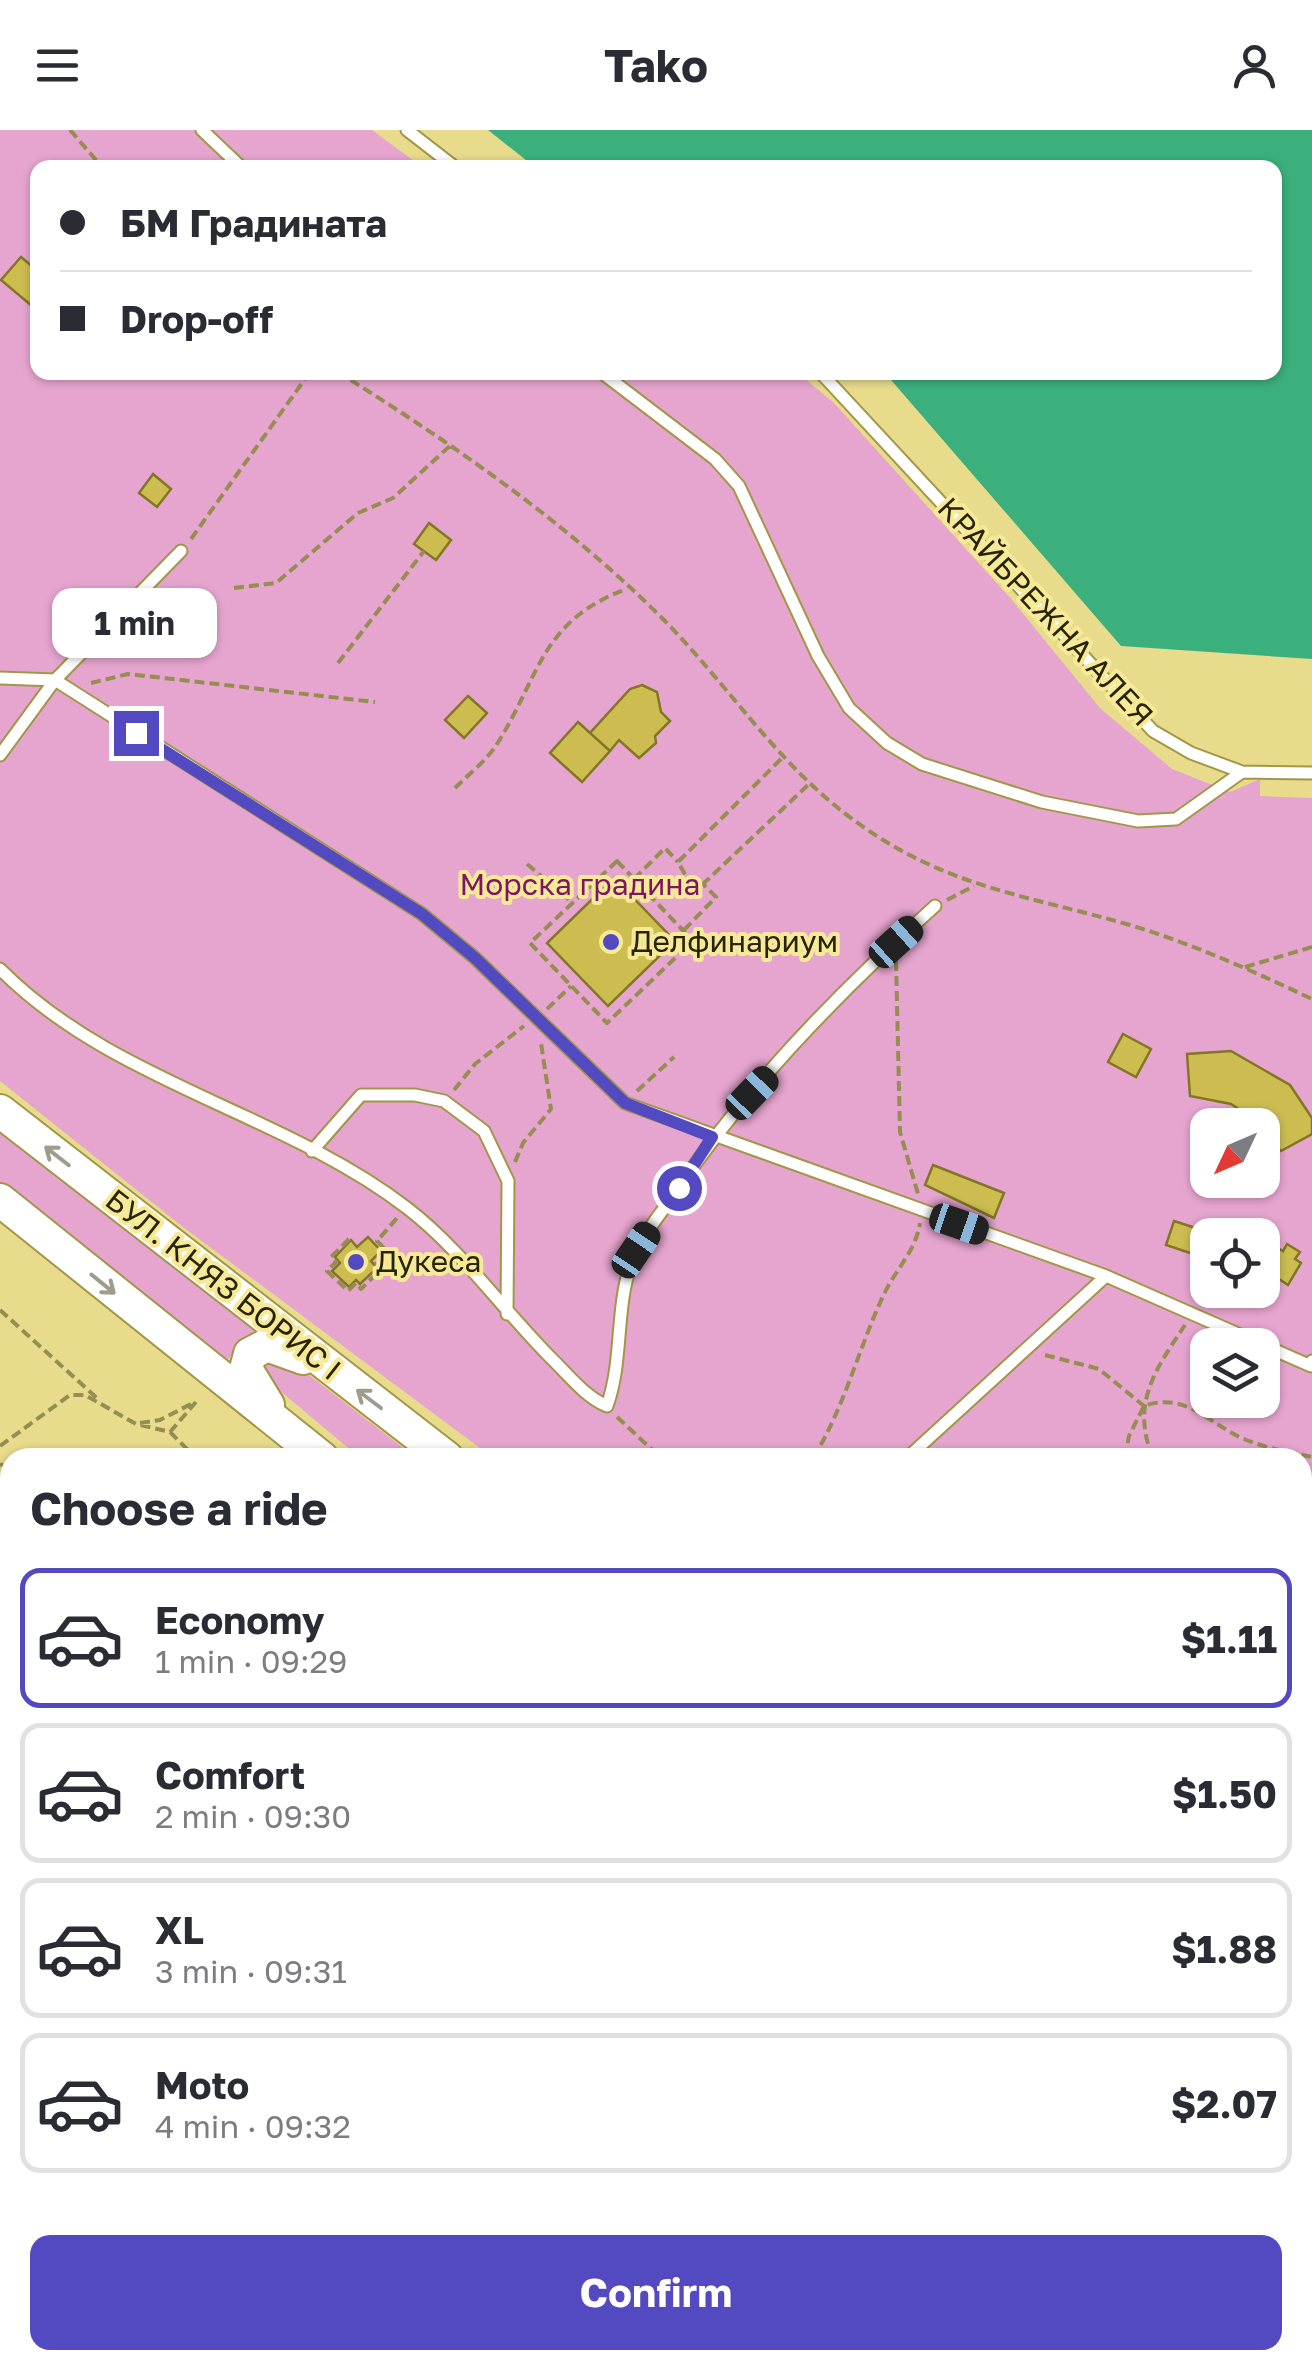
<!DOCTYPE html>
<meta charset="utf-8">
<style>
body{margin:0;font-family:"Golos Text",sans-serif;background:#f2f2f3;color:#2b2b33;height:100vh;display:flex;flex-direction:column;font-size:38px;white-space:nowrap}
*{box-sizing:border-box;margin:0}
p{font-size:32px;color:#7c7c81}
.icon{flex:none;width:55px;height:55px;fill:none;stroke:currentColor;stroke-width:2;stroke-linecap:round;stroke-linejoin:round}
.map{position:relative;flex:1;overflow:hidden}
.drawer{position:absolute;left:0px;top:1318px;width:1312px;height:922px;display:flex;flex-direction:column;background:#fff;border-radius:30px 30px 0 0;box-shadow:0 2px 8px #0004}
.drawer>*{flex:none}
.banner{position:absolute;left:30px;top:30px;width:1252px;height:220px;border-radius:20px;box-shadow:0 2px 8px #0004;display:grid;align-content:center;height:220px;padding:0 30px;background:#fff}
.needle{width:65px;rotate:226deg}
.tools{position:absolute;left:1190px;top:978px;display:grid;gap:20px}
.tools a{display:grid;place-items:center;width:90px;height:90px;border-radius:20px;background:#fff;box-shadow:0 2px 8px #0004;font-size:50px}
.end{position:absolute;width:45px;height:45px;margin:-22px;border:12px solid #534ac1;background:#fff;box-shadow:0 0 0 5px #fff}
.from{border-radius:50%}
.bubble{position:absolute;height:70px;border-radius:20px;background:#fff;box-shadow:0 2px 8px #0004;font-size:32px;font-weight:700;line-height:70px;text-align:center}
.car{position:absolute;width:30px;height:60px;margin:-30px -15px;border-radius:12px;box-shadow:0 0 8px 2px #0007;background:linear-gradient(#222 24%,#8ab4d8 0 40%,#222 0 76%,#8ab4d8 0 86%,#222 0)}
.banner b{display:flex;align-items:center;gap:35px;height:95px;font-size:38px}
.banner b+b{border-top:2px solid #e1e1e2}
.banner i{width:25px;height:25px;background:#2b2b33}
ul{padding:0;list-style:none}
li{display:flex;align-items:center;gap:30px;height:140px;margin:0 20px 15px;padding:0 10px;border:5px solid #e1e1e2;border-radius:20px}
li div{flex:1}
li b{display:block;font-size:38px}
li em{font-style:normal;font-weight:700}
li.current{border-color:#534ac1}
li>.icon{width:90px;height:90px;stroke-width:1.5}
h2{padding:0 30px;font-size:45px;line-height:120px}
.primary-button{display:flex;gap:20px;margin-top:auto;padding:20px 30px}
.primary-button a{flex:1;height:115px;border-radius:20px;background:#534ac1;color:#fff;font-size:40px;font-weight:700;line-height:115px;text-align:center}
header{display:flex;justify-content:space-between;align-items:center;height:130px;padding:0 30px;background:#fff;font-size:45px;font-weight:700}
.map>svg:first-child{display:block}
.green{fill:#e6a5cf;fill-rule:evenodd}
.water{fill:#3bb07d}
.building{fill:#cdbd51;stroke:#827624;stroke-width:2.5}
.lines{fill:none;stroke-linecap:round;stroke-linejoin:round}
.service-casing{stroke:#a39747;stroke-width:15}
.minor-casing{stroke:#a39747;stroke-width:26}
.secondary-casing{stroke:#a39747;stroke-width:36}
.path{stroke:#968d51;stroke-width:4;stroke-dasharray:10 5;stroke-linecap:butt}
.service{stroke:#fff;stroke-width:11}
.minor{stroke:#fff;stroke-width:22}
.secondary{stroke:#fff;stroke-width:32}
.oneway{stroke:#9e9c8d}
.route{stroke:#534ac1;stroke-width:12}
.poi-dot{fill:#534ac1;stroke:#f6ea99;stroke-width:4}
.labels{text-anchor:middle;stroke-width:8;stroke-linejoin:round;paint-order:stroke}
.street-label{font-size:30px;fill:#282302;stroke:#f6ea99}
.park-label{font-size:30px;fill:#7d1563;stroke:#f6ea99}
.poi-label{font-size:30px;fill:#282302;stroke:#f6ea99;text-anchor:start}
</style>
<header><svg class="icon" aria-label="menu" viewBox="0 0 24 24"><path d="M4 6h16M4 12h16M4 18h16"/></svg>Tako<svg class="icon" aria-label="person" viewBox="0 0 24 24"><circle cx="12" cy="8" r="4"/><path d="M4 21q1-7 8-7t8 7"/></svg></header>
<div class="map">
<svg width="1312" height="2239" viewBox="0 0 1312 2239">
<rect width="100%" height="100%" fill="#e8dc8c"/>
<path class="green" d="M0 0H372L422 37 38 38V242L798 243 834 273 1012 470 1100 578 1172 639 1230 662 1260 649V666L1312 668V1730L1302 1726V1328L492 1327 183 1097 0 951ZM1208 995H1262V1050H1208ZM1208 1105H1262V1160H1208ZM1208 1215H1262V1270H1208Z
M0 996 254 1195V1203C234 1208 237 1226 222 1234L0 1053Z
M263 1227 287 1228 415 1327H359L261 1245Z
M10 1819V1939L0 1945V1825Z"/>
<path class="water" d="M488 0H1312V529L1121 516 885 243 1275 242V38H536Z"/>
<path class="building" d="M21 127 38 141V181L1 150Z
M153 344 171 359 157 377 139 363Z
M429 393 451 410 436 430 414 414Z
M642 555 657 562 661 582 670 591 655 606 656 613 639 628 619 610 610 621 590 603 630 559Z
M468 566 487 583 464 608 445 590Z
M578 592 610 621 582 652 550 623Z
M614 748 675 811 608 876 547 813Z
M1123 904 1151 919 1136 947 1108 932Z
M1231 921 1290 955 1312 988V1004L1281 1021 1262 1001V995L1231 974 1190 966 1187 924Z
M933 1035 1004 1063 994 1088 925 1055Z
M1174 1091 1217 1105H1208V1129L1166 1115Z
M368 1107 381 1121 371 1131 377 1138 360 1154 356 1150 349 1157 332 1141 340 1133 335 1127 351 1110 357 1117Z
M1287 1114 1300 1122 1295 1129 1301 1133 1288 1155 1276 1147 1274 1134 1268 1130 1276 1117 1283 1121Z
M0 1352 10 1357V1405L0 1399Z
M2 1508H10V1595L0 1594Z
M10 1742V1782L0 1789V1749Z
M211 2230H239L244 2239H217Z
M448 2230H507L529 2239H444Z
M869 2230H981L978 2239H874Z
M1175 2230H1300L1312 2234V2239H1202Z"/>
<g class="lines">
<g class="service-casing">
<path id="service" d="M202 0 242 38
M407 0 456 38
M601 242 715 329 739 356 818 526 849 578 887 613 922 634 1042 672 1138 691 1176 689 1242 642
M820 242 1153 601 1191 623 1242 642 1312 643
M0 548 55 550 422 784 475 828 625 973 1106 1146
M0 625 55 550 181 421
M0 839C113 953 282 982 407 1078 462 1120 505 1183 555 1232 571 1248 586 1267 607 1276 625 1226 613 1168 637 1120 646 1100 663 1081 675 1063 746 957 840 861 935 776
M312 1021 361 965H415L444 971 484 1001 508 1051 507 1184
M907 1328 1106 1146 1311 1236 1312 1231
M1302 1959 1312 1962
M1302 2130 1312 2132
M0 2167 10 2182
M81 2230 84 2239
M1092 2230 1119 2239
M388 2239 393 2230
M726 2239 732 2230
M801 2239 807 2230
M1030 2239 1031 2230"/>
</g>
<g class="minor-casing">
<path id="minor" d="M0 1637 10 1638
M0 1818 10 1811
M0 1954 10 1947"/>
</g>
<g class="secondary-casing">
<path id="secondary" d="M0 981 447 1328
M0 1070 322 1328
M268 1275 246 1239 250 1224 267 1215 303 1228
M1302 1755 1312 1758
M1302 1848 1312 1851"/>
</g>
<path class="path" d="M70 0 103 38
M338 242C454 315 566 392 663 489 731 558 781 640 862 696 950 758 1030 766 1130 795 1193 814 1253 841 1312 869
M191 409 310 242
M234 458 276 453 358 383 393 368 452 314
M338 533 424 421
M91 553 128 544 375 572
M781 629 678 732 687 748 703 754 808 655
M455 658C469 644 487 630 497 614 541 544 540 492 626 459
M617 731 693 811 607 893 530 813Z
M527 734 573 773
M634 749 665 718 678 732
M947 770 974 756
M684 800 716 767 703 754
M896 831 900 1002 918 1064
M1245 837 1312 817
M547 879 571 856
M454 960 475 934 524 896
M637 961 674 927
M515 1032 523 1013 551 979 541 913
M349 1109 331 1127 336 1132 327 1141 348 1161 356 1153 361 1159 381 1139 376 1133 387 1121 377 1111 397 1088
M0 1180 98 1269
M1045 1225 1099 1239 1144 1276
M617 1287 661 1328
M140 1293 160 1290 191 1274
M170 1302 196 1328
M0 1316 70 1265H85L136 1294 170 1302 196 1272
M813 1328C845 1277 859 1216 885 1162 897 1138 916 1120 920 1093
M1125 1328 1129 1306 1144 1276C1186 1261 1209 1294 1244 1309 1265 1318 1290 1322 1312 1327
M1153 1328C1130 1273 1156 1239 1185 1195
M0 1334 10 1339
M1302 1662 1312 1667
M1302 1889 1312 1891
M49 2230 57 2239
M9 2239 11 2230"/>
<use href="#service" class="service"/>
<use href="#minor" class="minor"/>
<use href="#secondary" class="secondary"/>
</g>
<defs><path id="oneway-shaft" d="M-6 0H5M1.5-3L5.5 0L1.5 3" fill="none" stroke-width="1.6" stroke-linecap="round" stroke-linejoin="round" transform="scale(2.5)"/></defs>
<g class="oneway">
<use href="#oneway-shaft" transform="translate(57 1026) rotate(-142)"/>
<use href="#oneway-shaft" transform="translate(103 1154) rotate(39)"/>
<use href="#oneway-shaft" transform="translate(369 1269) rotate(-143)"/>
</g>
<g class="lines">
<path class="route" d="M136 603 422 784 475 828 625 973 712 1007 679 1058"/>
</g>
<g class="poi-dot">
<circle cx="611" cy="812" r="10"/>
<circle cx="356" cy="1132" r="10"/>
</g>
<g class="labels">
<g class="street-label">
<text transform="translate(1045 482) rotate(47)" y="10">КРАЙБРЕЖНА АЛЕЯ</text>
<text transform="translate(223 1155) rotate(38)" y="10">БУЛ. КНЯЗ БОРИС I</text>
</g>
<g class="park-label">
<text x="580" y="765">Морска градина</text>
</g>
<g class="poi-label">
<text x="631" y="822">Делфинариум</text>
<text x="376" y="1142">Дукеса</text>
</g>
</g>
</svg>
<div class="tools">
<a><svg class="needle" viewBox="-14 -14 28 28"><path d="M0-13l5 13h-10z" fill="#e53935"/><path d="M0 13l5-13h-10z" fill="#7c7c81"/></svg></a>
<a><svg class="icon" aria-label="locate" viewBox="0 0 24 24"><circle cx="12" cy="12" r="6"/><path d="M12 2v4M12 18v4M2 12h4M18 12h4"/></svg></a>
<a><svg class="icon" aria-label="layers" viewBox="0 0 24 24"><path d="M12 4l9 5-9 5-9-5zM3 14l9 5 9-5"/></svg></a>
</div>
<i class="end from" style="left:679px;top:1058px"></i>
<i class="end" style="left:136px;top:603px"></i>
<div class="bubble" style="left:52px;top:458px;width:165px">1 min</div>
<i class="car" style="left:896px;top:812px;rotate:48deg"></i>
<i class="car" style="left:752px;top:963px;rotate:44deg"></i>
<i class="car" style="left:959px;top:1094px;rotate:109deg"></i>
<i class="car" style="left:636px;top:1120px;rotate:34deg"></i>
<div class="banner">
<b><i class="from"></i>БМ Градината</b>
<b><i></i>Drop-off</b>
</div>
<section class="drawer">
<h2>Choose a ride</h2>
<ul>
<li class="current"><svg class="icon" aria-label="car" viewBox="0 0 24 24"><path d="M5 17H2v-5l4-1 3-4h7l3 4 3 1v5h-3M9 17h6M6 11h13"/><circle cx="7" cy="17" r="2"/><circle cx="17" cy="17" r="2"/></svg><div><b>Economy</b><p>1 min · 09:29</p></div><em>$1.11</em></li>
<li><svg class="icon" aria-label="car" viewBox="0 0 24 24"><path d="M5 17H2v-5l4-1 3-4h7l3 4 3 1v5h-3M9 17h6M6 11h13"/><circle cx="7" cy="17" r="2"/><circle cx="17" cy="17" r="2"/></svg><div><b>Comfort</b><p>2 min · 09:30</p></div><em>$1.50</em></li>
<li><svg class="icon" aria-label="car" viewBox="0 0 24 24"><path d="M5 17H2v-5l4-1 3-4h7l3 4 3 1v5h-3M9 17h6M6 11h13"/><circle cx="7" cy="17" r="2"/><circle cx="17" cy="17" r="2"/></svg><div><b>XL</b><p>3 min · 09:31</p></div><em>$1.88</em></li>
<li><svg class="icon" aria-label="car" viewBox="0 0 24 24"><path d="M5 17H2v-5l4-1 3-4h7l3 4 3 1v5h-3M9 17h6M6 11h13"/><circle cx="7" cy="17" r="2"/><circle cx="17" cy="17" r="2"/></svg><div><b>Moto</b><p>4 min · 09:32</p></div><em>$2.07</em></li>
</ul>
<div class="primary-button"><a>Confirm</a></div>
</section>
</div>
